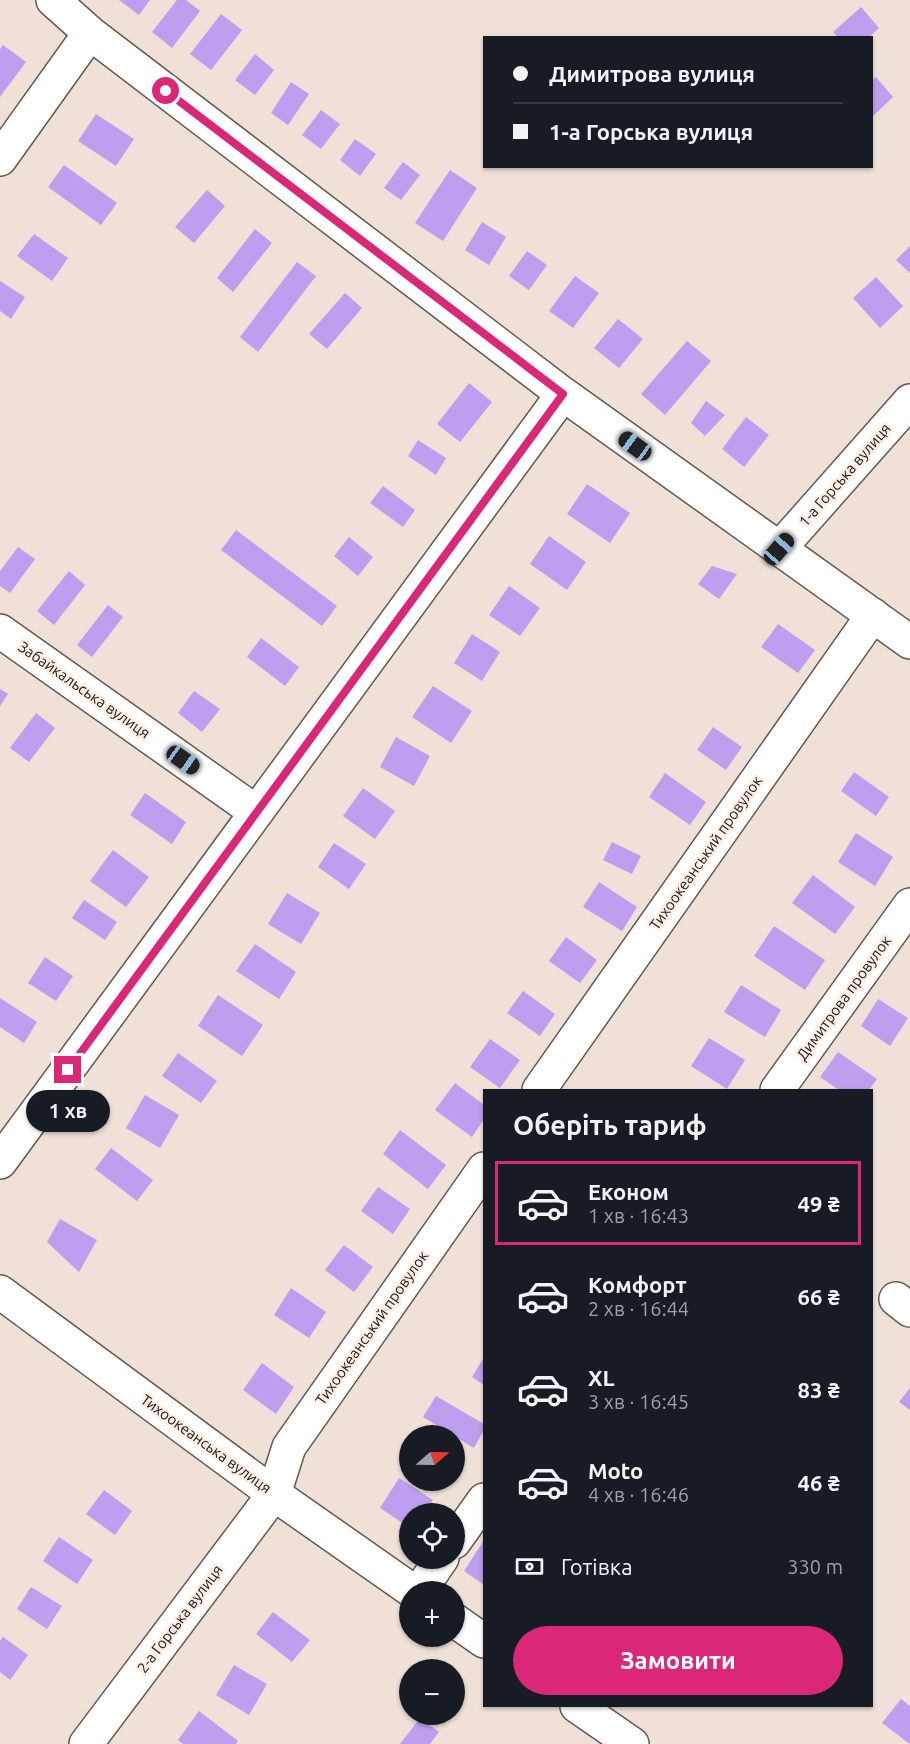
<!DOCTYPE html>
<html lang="uk">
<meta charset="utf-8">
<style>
body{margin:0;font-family:Ubuntu,sans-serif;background:#242831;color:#f1f3f6;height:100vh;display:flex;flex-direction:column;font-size:22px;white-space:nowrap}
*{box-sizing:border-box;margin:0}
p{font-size:20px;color:#9ea1a6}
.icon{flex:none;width:33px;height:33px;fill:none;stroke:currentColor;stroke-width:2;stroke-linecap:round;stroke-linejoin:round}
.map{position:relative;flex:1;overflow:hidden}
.panel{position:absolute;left:483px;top:1089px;width:390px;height:618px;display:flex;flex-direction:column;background:#171b24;border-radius:0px;box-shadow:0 2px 4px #0004}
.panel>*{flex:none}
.guide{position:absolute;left:483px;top:36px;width:390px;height:132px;border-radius:0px;box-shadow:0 2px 4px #0004;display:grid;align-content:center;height:132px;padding:0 30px;background:#171b24}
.needle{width:39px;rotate:70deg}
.controls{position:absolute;left:399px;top:1425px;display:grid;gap:12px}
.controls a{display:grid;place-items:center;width:66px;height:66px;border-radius:50%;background:#171b24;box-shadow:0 2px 4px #0004;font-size:30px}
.end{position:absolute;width:27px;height:27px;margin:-14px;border:8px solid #db2777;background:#fff;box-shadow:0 0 0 3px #fff}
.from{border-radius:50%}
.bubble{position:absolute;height:42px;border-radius:21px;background:#171b24;box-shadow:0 2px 4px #0004;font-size:20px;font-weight:600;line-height:42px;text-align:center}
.car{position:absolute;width:18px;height:36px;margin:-18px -9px;border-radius:8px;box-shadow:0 0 4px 2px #0007;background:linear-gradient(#222 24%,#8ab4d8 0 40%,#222 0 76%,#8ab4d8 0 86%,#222 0)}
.guide b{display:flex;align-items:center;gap:21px;height:57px;font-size:22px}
.guide b+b{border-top:2px solid #363941}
.guide i{width:15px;height:15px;background:#f1f3f6}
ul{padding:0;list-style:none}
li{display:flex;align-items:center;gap:18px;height:84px;margin:0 12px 9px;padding:0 18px;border:3px solid transparent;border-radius:0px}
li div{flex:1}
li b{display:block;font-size:22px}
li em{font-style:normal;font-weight:600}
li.active{border-color:#db2777}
li>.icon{width:54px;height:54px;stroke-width:1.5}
h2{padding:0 30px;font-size:27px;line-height:72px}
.pay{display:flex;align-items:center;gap:15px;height:66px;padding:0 30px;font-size:22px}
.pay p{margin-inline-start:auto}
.primary-button{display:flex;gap:12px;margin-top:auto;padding:12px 30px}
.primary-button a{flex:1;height:69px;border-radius:36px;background:#db2777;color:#fff;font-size:24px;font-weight:600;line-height:69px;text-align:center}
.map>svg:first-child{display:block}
.building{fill:#bd9eef}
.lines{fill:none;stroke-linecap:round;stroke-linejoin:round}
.minor-casing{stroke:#645851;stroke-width:36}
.minor{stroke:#fff;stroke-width:33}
.route{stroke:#db2777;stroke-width:8}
.labels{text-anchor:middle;stroke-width:5;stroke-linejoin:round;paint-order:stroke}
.street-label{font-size:15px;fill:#1c1714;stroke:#fceee5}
</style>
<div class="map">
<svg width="910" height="1744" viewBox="0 0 910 1744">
<rect width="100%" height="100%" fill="#efe1d8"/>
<path class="building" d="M119 0H150L139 15Z
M177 0H186L200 11 172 48 152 32Z
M861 7 879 28 868 38H839L833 32Z
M221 14 242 30 211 70 190 54Z
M3 45 26 62 0 97V49Z
M255 54 274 70 255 95 235 80Z
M876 77 893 97 872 117V81Z
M291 82 309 94 288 125 271 113Z
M321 110 340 124 321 149 302 135Z
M96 114 134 139 116 166 78 141Z
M355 139 376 154 360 176 340 160Z
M403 162 420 175 401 200 384 188Z
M64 165 117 203 101 225 48 187Z
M450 170 477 188 443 241 415 223Z
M207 190 225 206 194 243 175 227Z
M482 222 506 237 489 265 465 250Z
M255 229 272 243 233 292 217 278Z
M34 234 68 258 52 281 17 256Z
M910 246V273L896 260Z
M527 251 547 265 529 290 509 276Z
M297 262 316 276 258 352 240 337Z
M575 276 599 293 573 328 549 311Z
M876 277 903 306 880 328 853 298Z
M0 281 25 297 11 319 0 311Z
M345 293 362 308 327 349 309 334Z
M618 319 643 339 619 368 594 348Z
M687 341 711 361 665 415 641 394Z
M469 383 492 402 460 442 437 424Z
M706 401 725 415 705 436 691 423Z
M746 417 769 435 744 467 722 449Z
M418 440 446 458 436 475 408 456Z
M587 484 630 513 610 543 567 514Z
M383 486 415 510 403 527 370 503Z
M236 530 337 606 322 626 221 550Z
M549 536 586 562 567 590 530 564Z
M349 537 373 557 358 576 334 556Z
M18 547 35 559 10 593 0 586V571Z
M712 566 737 574 719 599 698 584Z
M69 571 85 585 54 625 37 611Z
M509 586 540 608 520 636 489 615Z
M108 605 123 617 92 657 77 645Z
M778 624 815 650 798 673 761 647Z
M472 634 500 652 482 681 454 663Z
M261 638 299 667 285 686 247 657Z
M433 686 472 711 451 743 412 717Z
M0 689 8 694 0 706Z
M194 691 220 709 202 732 178 713Z
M36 713 55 728 29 762 10 748Z
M713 727 742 747 726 770 697 750Z
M396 737 430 756 414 786 380 767Z
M854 772 889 797 876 816 841 791Z
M665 773 706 802 690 825 649 797Z
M363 788 395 811 375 839 343 816Z
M145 793 186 822 172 844 130 815Z
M856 833 893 857 875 886 838 862Z
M612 842 641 856 632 874 603 860Z
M334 843 366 864 349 889 318 867Z
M113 850 149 877 126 907 90 881Z
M813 875 855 907 835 934 792 903Z
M599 882 637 907 622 931 583 907Z
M287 893 320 913 301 944 268 924Z
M84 900 117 922 105 940 72 918Z
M774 926 825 960 805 990 754 956Z
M566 937 597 960 580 983 549 961Z
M255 944 296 972 279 999 236 971Z
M45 957 73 976 56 1001 28 983Z
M741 985 781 1010 765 1037 724 1012Z
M523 991 555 1014 540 1036 507 1013Z
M218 995 263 1025 242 1056 198 1026Z
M0 998 37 1022 24 1043 0 1027Z
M878 999 908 1018 890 1046 861 1026Z
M709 1038 745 1060 727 1089 691 1066Z
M490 1039 520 1060 500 1088 470 1067Z
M838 1052 877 1079 869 1090H839L820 1077Z
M178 1053 217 1081 201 1103 162 1076Z
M455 1083 484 1105V1119L472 1137 435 1110Z
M145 1095 179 1115 160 1148 126 1128Z
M400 1130 446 1165 428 1189 383 1154Z
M111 1148 153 1180 137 1201 95 1169Z
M378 1187 410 1209 393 1234 361 1211Z
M60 1219 97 1240 79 1272 47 1242Z
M344 1245 373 1267 354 1292 325 1270Z
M291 1288 326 1312 309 1338 274 1315Z
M484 1357V1385L472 1377Z
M262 1363 294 1387 276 1414 243 1390Z
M910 1388V1410L899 1402Z
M436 1396 484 1424V1430L474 1448 423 1417Z
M399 1478 433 1500 424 1514H410V1528L380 1508Z
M104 1490 132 1511 115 1535 86 1514Z
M59 1537 93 1560 77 1584 43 1561Z
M484 1540V1585L464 1571Z
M31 1587 62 1606 47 1629 17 1609Z
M273 1612 310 1640 292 1662 256 1634Z
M3 1637 28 1655 10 1680 0 1672V1641Z
M234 1665 267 1684 249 1715 216 1695Z
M901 1699 910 1706V1744L882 1723Z
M199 1711 238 1741 236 1744H183L178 1740Z
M420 1718 439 1732 430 1744H400Z"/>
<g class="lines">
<g class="minor-casing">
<path id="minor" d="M53 0 90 33 563 394 910 642
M0 159 90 33
M779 549 910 401
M0 631 256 812
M539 1090 873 615
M777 1090 910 905
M0 1162 563 394
M0 1292 274 1494 414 1592
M896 1299 910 1310
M454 1542 484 1500
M419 1592 442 1558
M454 1620 484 1641
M577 1706 632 1744
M86 1744 274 1494 289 1447 484 1169"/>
</g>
<use href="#minor" class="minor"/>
</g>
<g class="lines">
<path class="route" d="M68 1070 563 394 166 91"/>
</g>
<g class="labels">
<g class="street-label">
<text transform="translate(845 475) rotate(-49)" y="5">1-а Горська вулиця</text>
<text transform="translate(84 690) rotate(35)" y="5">Забайкальська вулиця</text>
<text transform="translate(706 853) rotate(-55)" y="5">Тихоокеанський провулок</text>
<text transform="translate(844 998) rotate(-54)" y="5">Димитрова провулок</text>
<text transform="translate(372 1328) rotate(-55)" y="5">Тихоокеанський провулок</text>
<text transform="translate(206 1444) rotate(36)" y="5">Тихоокеанська вулиця</text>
<text transform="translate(180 1619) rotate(-53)" y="5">2-а Горська вулиця</text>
</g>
</g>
</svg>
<div class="controls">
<a><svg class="needle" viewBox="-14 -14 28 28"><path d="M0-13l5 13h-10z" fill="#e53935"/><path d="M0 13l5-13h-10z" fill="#9ea1a6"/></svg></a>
<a><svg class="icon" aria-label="locate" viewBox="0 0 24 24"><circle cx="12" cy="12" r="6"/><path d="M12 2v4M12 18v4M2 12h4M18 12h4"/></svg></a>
<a>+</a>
<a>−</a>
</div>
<i class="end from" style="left:166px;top:91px"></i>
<i class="end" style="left:68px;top:1070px"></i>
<div class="bubble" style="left:26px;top:1090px;width:84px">1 хв</div>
<i class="car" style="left:635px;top:446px;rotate:306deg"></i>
<i class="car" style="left:779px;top:549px;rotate:41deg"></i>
<i class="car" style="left:183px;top:760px;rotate:125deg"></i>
<div class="guide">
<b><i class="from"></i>Димитрова вулиця</b>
<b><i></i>1-а Горська вулиця</b>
</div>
<section class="panel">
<h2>Оберіть тариф</h2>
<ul>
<li class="active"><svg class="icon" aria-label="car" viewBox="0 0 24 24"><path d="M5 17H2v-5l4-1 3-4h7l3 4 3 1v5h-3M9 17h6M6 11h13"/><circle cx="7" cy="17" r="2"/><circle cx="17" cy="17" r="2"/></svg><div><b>Економ</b><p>1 хв · 16:43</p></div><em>49 ₴</em></li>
<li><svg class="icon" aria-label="car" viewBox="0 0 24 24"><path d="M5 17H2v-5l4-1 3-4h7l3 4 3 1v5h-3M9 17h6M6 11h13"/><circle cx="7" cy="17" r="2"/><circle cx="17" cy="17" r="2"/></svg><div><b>Комфорт</b><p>2 хв · 16:44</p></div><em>66 ₴</em></li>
<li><svg class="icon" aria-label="car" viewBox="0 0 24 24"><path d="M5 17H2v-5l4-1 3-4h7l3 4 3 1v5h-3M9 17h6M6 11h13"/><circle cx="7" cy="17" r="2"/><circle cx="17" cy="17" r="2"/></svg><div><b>XL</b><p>3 хв · 16:45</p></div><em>83 ₴</em></li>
<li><svg class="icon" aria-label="car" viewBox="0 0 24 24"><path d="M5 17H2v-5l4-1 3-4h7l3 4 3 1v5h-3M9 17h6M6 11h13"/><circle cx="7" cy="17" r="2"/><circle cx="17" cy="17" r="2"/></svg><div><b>Moto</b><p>4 хв · 16:46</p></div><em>46 ₴</em></li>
</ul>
<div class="pay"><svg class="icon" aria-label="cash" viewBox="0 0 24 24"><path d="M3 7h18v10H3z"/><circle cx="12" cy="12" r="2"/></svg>Готівка<p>330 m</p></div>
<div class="primary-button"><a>Замовити</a></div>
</section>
</div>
